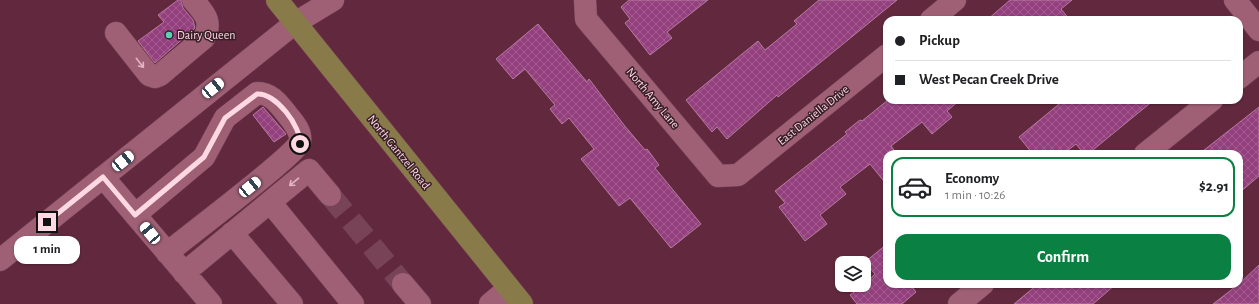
<!DOCTYPE html>
<meta charset="utf-8">
<style>
body{margin:0;font-family:"Alegreya Sans",sans-serif;background:#f6f6f6;color:#202124;height:100vh;display:flex;flex-direction:column;font-size:15px;white-space:nowrap}
*{box-sizing:border-box;margin:0}
p{font-size:13px;color:#757577}
.icon{flex:none;width:22px;height:22px;fill:none;stroke:currentColor;stroke-width:2;stroke-linecap:round;stroke-linejoin:round}
.map{position:relative;flex:1;overflow:hidden}
.details{position:absolute;left:883px;top:150px;width:360px;height:138px;display:flex;flex-direction:column;background:#fff;border-radius:12px;box-shadow:0 1px 3px #0004}
.details>*{flex:none}
.hud{position:absolute;left:883px;top:16px;width:360px;height:88px;border-radius:12px;box-shadow:0 1px 3px #0004;display:grid;align-content:center;height:88px;padding:0 12px;background:#fff}
.fabs{position:absolute;left:835px;top:256px;display:grid;gap:8px}
.fabs a{display:grid;place-items:center;width:36px;height:36px;border-radius:8px;background:#fff;box-shadow:0 1px 3px #0004;font-size:20px}
.end{position:absolute;width:18px;height:18px;margin:-9px;border:5px solid #fed9e3;background:#111;box-shadow:0 0 0 2px #111}
.from{border-radius:50%}
.bubble{position:absolute;height:28px;border-radius:12px;background:#fff;box-shadow:0 1px 3px #0004;font-size:13px;font-weight:700;line-height:28px;text-align:center}
.car{position:absolute;width:12px;height:24px;margin:-12px -6px;border-radius:5px;box-shadow:0 0 3px 1px #0007;background:linear-gradient(#fff 24%,#345 0 40%,#fff 0 76%,#345 0 86%,#fff 0)}
.hud b{display:flex;align-items:center;gap:14px;height:38px;font-size:15px}
.hud b+b{border-top:1px solid #e0e0e0}
.hud i{width:10px;height:10px;background:#202124}
ul{padding:7px 0 0;list-style:none}
li{display:flex;align-items:center;gap:12px;height:60px;margin:0 8px 6px;padding:0 4px;border:2px solid transparent;border-radius:12px}
li div{flex:1}
li b{display:block;font-size:15px}
li em{font-style:normal;font-weight:700}
li.active{border-color:#0b8043}
li>.icon{width:36px;height:36px;stroke-width:1.5}
.button{display:flex;gap:8px;margin-top:auto;padding:8px 12px}
.button a{flex:1;height:46px;border-radius:12px;background:#0b8043;color:#fff;font-size:16px;font-weight:700;line-height:46px;text-align:center}
.map>svg:first-child{display:block}
.building{fill:url(#building-cross-hatch);stroke:#b47ca2}
.lines{fill:none;stroke-linecap:round;stroke-linejoin:round}
.minor-tunnel{stroke:#794357;stroke-width:22;stroke-dasharray:22 11;stroke-linecap:butt}
.minor-casing{stroke:#79475a;stroke-width:23}
.major-casing{stroke:#79475a;stroke-width:23}
.minor{stroke:#9f6075;stroke-width:22}
.major{stroke:#897a4a;stroke-width:22}
.oneway{stroke:#e2b5c2}
.route{stroke:#fed9e3;stroke-width:5}
.poi-dot{fill:#5dceb9;stroke:#371d26;stroke-width:1.5}
.labels{text-anchor:middle;stroke-width:3;stroke-linejoin:round;paint-order:stroke}
.poi-label{font-size:12px;fill:#fed9e3;stroke:#371d26;text-anchor:start}
.street-label{font-size:12px;fill:#fed9e3;stroke:#371d26}
</style>
<div class="map">
<svg width="1259" height="304" viewBox="0 0 1259 304">
<defs>
<pattern id="building-cross-hatch" width="8" height="8" patternUnits="userSpaceOnUse"><rect width="8" height="8" fill="#94407e"/><path d="M0 0l8 8M0 8l8-8" fill="none" stroke="#a45b90"/></pattern>
</defs>
<rect width="100%" height="100%" fill="#62293e"/>
<path class="building" d="M178 0H181L183 8 193 20 195 28 155 63 138 41 164 22 158 15Z
M629 0H708L667 32 672 38 650 55 625 23 630 19 621 7Z
M819 0H897L778 97 777 95 727 139 717 127 712 132 686 100 758 41 765 50 797 24 794 21Z
M1010 0H1072L1061 9 1070 20H987Z
M538 24 587 82 589 79 624 125 645 150 647 149 659 165 655 168 701 224 671 248 630 198 619 206 581 159 594 149 569 118 562 124 550 109 555 105 525 69 513 79 496 59Z
M888 100H960L947 111 952 117 932 134 922 122 891 146 897 154H887V185L870 164 840 187 846 194 820 215 827 224 805 241 779 207 785 203 775 191 847 134 845 132 860 120 862 121Z
M1064 100H1154L1088 154H1084L1076 144 1063 154H1033L1019 137Z
M263 107 286 134 274 142 253 115Z
M1259 107V176L1239 193V154H1199Z
M887 244V284H910L916 292 902 304H857L850 295 864 285 875 274 865 262Z
M1259 265V304H1213L1239 284Z
M1038 284H1116L1093 304H1014Z"/>
<g class="lines">
<path class="minor-tunnel" d="M330 195 403 284"/>
<g class="minor-casing">
<path id="minor" d="M585 0 586 19 718 176 738 175 887 55
M1235 0 1259 30
M931 20 955 0
M116 33 149 75 155 77 160 75 204 38C213 21 204 13 193 0
M1239 78 1259 62
M1145 154 1212 100
M103 177 211 304
M270 202 353 304
M135 215 204 157 225 118 257 93C271 93 278 103 286 113 292 121 302 130 300 142 298 153 184 239 167 253
M232 233 292 304
M0 260 295 23 333 0
M184 273 309 170 330 195
M403 284 420 304
M490 304 509 288
M959 304 983 284"/>
</g>
<g class="major-casing">
<path id="major" d="M277 0 522 304"/>
</g>
<use href="#minor" class="minor"/>
<use href="#major" class="major"/>
</g>
<defs><path id="oneway-shaft" d="M-6 0H5M1.5-3L5.5 0L1.5 3" fill="none" stroke-width="1.6" stroke-linecap="round" stroke-linejoin="round"/></defs>
<g class="oneway">
<use href="#oneway-shaft" transform="translate(140 63) rotate(52)"/>
<use href="#oneway-shaft" transform="translate(294 182) rotate(140)"/>
</g>
<g class="lines">
<path class="route" d="M47 222 103 177 135 215 204 157 225 118 257 94C276 93 301 126 300 144"/>
</g>
<circle class="poi-dot" cx="169" cy="35" r="4"/>
<g class="labels">
<g class="poi-label">
<text x="177" y="39">Dairy Queen</text>
</g>
<g class="street-label">
<text transform="translate(653 98) rotate(50)" y="4">North Amy Lane</text>
<text transform="translate(813 115) rotate(-39)" y="4">East Daniella Drive</text>
<text transform="translate(399 152) rotate(51)" y="4">North Gantzel Road</text>
</g>
</g>
</svg>
<div class="fabs">
<a><svg class="icon" aria-label="layers" viewBox="0 0 24 24"><path d="M12 4l9 5-9 5-9-5zM3 14l9 5 9-5"/></svg></a>
</div>
<i class="end from" style="left:300px;top:144px"></i>
<i class="end" style="left:47px;top:222px"></i>
<div class="bubble" style="left:14px;top:236px;width:66px">1 min</div>
<i class="car" style="left:213px;top:88px;rotate:51deg"></i>
<i class="car" style="left:123px;top:161px;rotate:51deg"></i>
<i class="car" style="left:250px;top:187px;rotate:51deg"></i>
<i class="car" style="left:150px;top:233px;rotate:320deg"></i>
<div class="hud">
<b><i class="from"></i>Pickup</b>
<b><i></i>West Pecan Creek Drive</b>
</div>
<section class="details">
<ul>
<li class="active"><svg class="icon" aria-label="car" viewBox="0 0 24 24"><path d="M5 17H2v-5l4-1 3-4h7l3 4 3 1v5h-3M9 17h6M6 11h13"/><circle cx="7" cy="17" r="2"/><circle cx="17" cy="17" r="2"/></svg><div><b>Economy</b><p>1 min · 10:26</p></div><em>$2.91</em></li>
</ul>
<div class="button"><a>Confirm</a></div>
</section>
</div>
